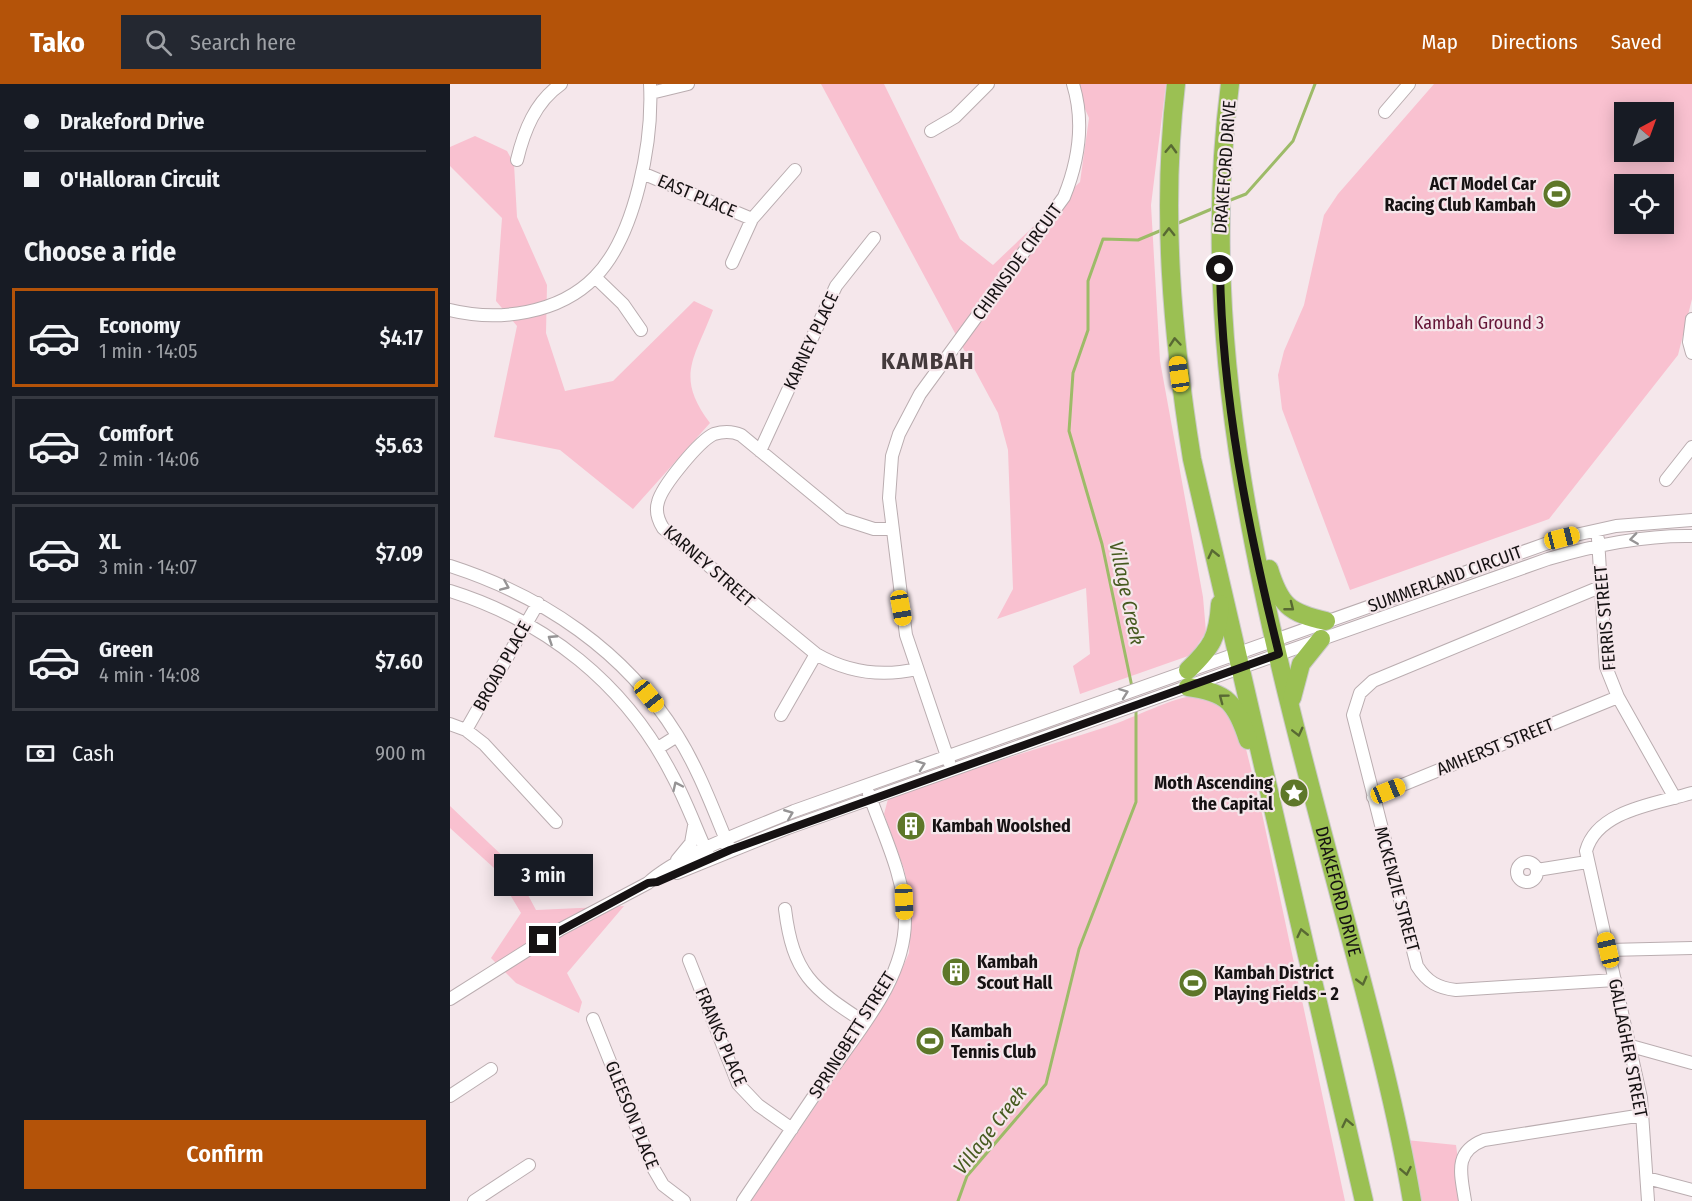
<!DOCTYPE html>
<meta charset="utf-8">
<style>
body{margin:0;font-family:"Fira Sans Condensed",sans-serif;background:#242831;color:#f1f3f6;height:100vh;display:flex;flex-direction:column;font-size:22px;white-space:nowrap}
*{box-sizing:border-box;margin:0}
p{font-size:20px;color:#9ea1a6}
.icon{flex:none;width:33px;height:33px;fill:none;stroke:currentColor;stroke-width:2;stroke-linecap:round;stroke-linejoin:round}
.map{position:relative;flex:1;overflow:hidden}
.sheet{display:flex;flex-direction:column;background:#171b24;width:450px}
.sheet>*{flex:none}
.guide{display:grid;align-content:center;height:132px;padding:0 24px;background:#171b24}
.needle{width:39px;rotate:41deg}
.fabs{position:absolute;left:1164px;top:18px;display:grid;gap:12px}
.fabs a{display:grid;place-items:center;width:60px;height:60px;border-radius:0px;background:#171b24;box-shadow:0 3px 15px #0003;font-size:30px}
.end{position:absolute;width:27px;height:27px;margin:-14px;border:8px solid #161213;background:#fff;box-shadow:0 0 0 3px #fff}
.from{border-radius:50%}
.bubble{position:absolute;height:42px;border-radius:0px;background:#171b24;box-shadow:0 3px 15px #0003;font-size:20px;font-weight:600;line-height:42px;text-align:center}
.car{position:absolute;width:18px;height:36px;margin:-18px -9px;border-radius:8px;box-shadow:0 0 4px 2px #0007;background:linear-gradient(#f5c518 24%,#345 0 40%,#f5c518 0 76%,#345 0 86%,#f5c518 0)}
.guide b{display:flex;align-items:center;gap:21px;height:57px;font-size:22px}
.guide b+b{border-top:2px solid #363941}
.guide i{width:15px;height:15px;background:#f1f3f6}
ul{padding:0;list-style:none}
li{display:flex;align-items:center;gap:18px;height:99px;margin:0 12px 9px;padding:0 12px;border:3px solid #363941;border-radius:0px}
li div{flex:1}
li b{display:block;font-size:22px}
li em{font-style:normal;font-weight:600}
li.on{border-color:#b45309}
li>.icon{width:54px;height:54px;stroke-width:1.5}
h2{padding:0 24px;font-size:27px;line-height:72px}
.pay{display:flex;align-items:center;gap:15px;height:66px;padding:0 24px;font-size:22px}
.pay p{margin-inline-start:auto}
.action{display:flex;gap:12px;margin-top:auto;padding:12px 24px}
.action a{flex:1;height:69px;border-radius:0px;background:#b45309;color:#fff;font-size:24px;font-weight:600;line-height:69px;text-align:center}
header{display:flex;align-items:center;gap:36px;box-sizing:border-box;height:84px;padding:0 30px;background:#b45309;color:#fff}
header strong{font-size:28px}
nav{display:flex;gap:33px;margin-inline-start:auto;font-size:21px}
.search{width:420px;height:54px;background:#242831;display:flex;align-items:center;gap:15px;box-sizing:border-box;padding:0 21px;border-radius:0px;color:#9ea1a6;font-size:22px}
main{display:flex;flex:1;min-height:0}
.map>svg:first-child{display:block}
.green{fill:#f9c1d0;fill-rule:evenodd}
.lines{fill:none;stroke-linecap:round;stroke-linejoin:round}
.stream{stroke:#9dbb68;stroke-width:3}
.minor-casing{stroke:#baadb0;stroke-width:14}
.highway-casing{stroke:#cccbcb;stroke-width:20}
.minor{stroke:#fff;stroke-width:12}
.highway{stroke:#9bc053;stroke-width:18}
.oneway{stroke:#586933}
.oneway2{stroke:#969495}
.route{stroke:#161213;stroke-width:8}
.labels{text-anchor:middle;stroke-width:4.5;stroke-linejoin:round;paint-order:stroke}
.street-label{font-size:18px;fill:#161213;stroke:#f5e7eb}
.poi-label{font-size:18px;font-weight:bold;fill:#161213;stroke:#f5e7eb;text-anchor:start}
.park-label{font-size:18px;fill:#641436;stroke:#f5e7eb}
.water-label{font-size:20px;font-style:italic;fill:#465a1f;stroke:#f5e7eb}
.district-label{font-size:24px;font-weight:bold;letter-spacing:1.5px;fill:#43393b;stroke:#f5e7eb}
</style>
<header>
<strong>Tako</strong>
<div class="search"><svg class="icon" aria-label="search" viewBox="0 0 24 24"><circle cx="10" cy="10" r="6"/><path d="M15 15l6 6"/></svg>Search here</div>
<nav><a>Map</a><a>Directions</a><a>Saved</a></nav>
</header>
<main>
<section class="sheet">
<div class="guide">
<b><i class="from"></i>Drakeford Drive</b>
<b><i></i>O'Halloran Circuit</b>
</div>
<h2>Choose a ride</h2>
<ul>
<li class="on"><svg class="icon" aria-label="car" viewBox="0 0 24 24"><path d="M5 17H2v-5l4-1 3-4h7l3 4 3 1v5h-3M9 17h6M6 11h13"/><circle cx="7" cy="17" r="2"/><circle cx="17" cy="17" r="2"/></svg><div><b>Economy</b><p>1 min · 14:05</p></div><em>$4.17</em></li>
<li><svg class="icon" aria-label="car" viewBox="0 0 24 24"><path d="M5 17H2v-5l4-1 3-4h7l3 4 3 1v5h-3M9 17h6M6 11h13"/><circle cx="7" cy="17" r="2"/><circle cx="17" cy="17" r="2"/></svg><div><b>Comfort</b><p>2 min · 14:06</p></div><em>$5.63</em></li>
<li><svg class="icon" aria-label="car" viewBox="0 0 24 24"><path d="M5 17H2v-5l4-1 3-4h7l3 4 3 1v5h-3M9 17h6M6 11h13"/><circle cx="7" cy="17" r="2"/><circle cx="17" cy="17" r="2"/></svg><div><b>XL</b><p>3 min · 14:07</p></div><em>$7.09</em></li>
<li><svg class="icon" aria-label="car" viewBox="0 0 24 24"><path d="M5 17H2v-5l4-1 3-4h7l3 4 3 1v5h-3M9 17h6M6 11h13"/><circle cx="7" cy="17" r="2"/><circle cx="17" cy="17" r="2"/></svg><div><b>Green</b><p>4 min · 14:08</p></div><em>$7.60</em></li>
</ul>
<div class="pay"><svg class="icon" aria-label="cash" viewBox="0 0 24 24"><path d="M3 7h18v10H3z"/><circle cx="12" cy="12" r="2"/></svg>Cash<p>900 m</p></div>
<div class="action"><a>Confirm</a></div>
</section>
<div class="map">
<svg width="1242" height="1117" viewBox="0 0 1242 1117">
<rect width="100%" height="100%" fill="#f5e7eb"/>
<path class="green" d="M371 0H434L510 155 543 181 630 98 639 34 624 0H716L701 121 710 277 753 513 756 548 741 571 630 610 623 582 640 570 636 504 547 535 563 505 558 366 548 329Z
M984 0H1242V215L1228 271 1099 435 900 506 832 325 828 291 834 267 854 221 874 131 888 110ZM1174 28H1214V68H1174ZM1174 100H1214V140H1174Z
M25 52 57 67 64 80 67 133 97 201 96 249 115 307 163 297 244 217 263 226C244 276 225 292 260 339L183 425 110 366 44 353 67 242 46 217 52 134 0 82V63Z
M751 610 772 617 794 657 811 725 895 1117H301L439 914 459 869 462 822 454 785 434 730 438 715C509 687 583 667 656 643 687 633 717 615 751 610Z
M0 722 62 781 86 826 174 822 117 889 132 918 129 929 66 899 41 874 71 829 44 784 0 744Z
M956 1056 1006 1061 1014 1117H968Z"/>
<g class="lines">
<path class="stream" d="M778 117 796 110 843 57 865 0
M726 140 764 124
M682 603 652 460 619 347 623 289 638 246V197L653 155 688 156 712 146
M508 1117 517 1092 596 1000 629 865 686 718V624"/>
<g class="minor-casing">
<path id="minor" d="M201 9 238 0
M935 28 959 0
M481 47 505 33 538 0
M67 76C74 47 85 18 111 0
M192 89 302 135
M282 179 302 135 345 86
M145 193 173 220 191 246
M0 226C48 238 109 230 145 193 186 151 203 57 200 0
M1242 235 1239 258 1242 269
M310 367 386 202 424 154
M1216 396 1242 363
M442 445H424L393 435 291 351C282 347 274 347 264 350 249 357 212 402 208 418 205 428 208 436 213 444L366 570C397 588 432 593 467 585
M1148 455 1156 583 1168 613 1225 714
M0 482C93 512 175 567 227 651 249 686 263 725 279 763
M1150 503 923 597 910 609 903 631 967 882C977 898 988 904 1006 906L1165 896
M0 507C96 537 175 600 221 689 236 716 246 745 259 773
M331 631 366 570
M0 640 16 646 88 519
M16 646 34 660 106 738
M208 664 227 652
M499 678 456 551 439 414 442 372 449 350 470 310 614 113C629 76 635 39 623 0
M923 713 1168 613
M227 776 241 759 244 742
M1067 788a10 10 0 1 1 20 0a10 10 0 1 1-20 0Z
M1087 786 1137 778
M227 789 338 744 1098 475C1145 461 1193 451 1242 452
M335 825C343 890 362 904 414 938
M1158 866 1242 864
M239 876 288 1000 308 1021 342 1045
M0 915 111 845 198 799C229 770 304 744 344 727L1112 454 1166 442 1242 436
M143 935 202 1082 213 1101 234 1117
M1181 962 1242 979
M0 1012 41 985
M1197 1094 1242 1106
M24 1117 79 1081
M293 1117C320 1077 347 1037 374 997 406 949 455 897 455 836 455 793 433 750 419 710
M1015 1117C1011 1090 1003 1068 1034 1056L1193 1031
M1198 1117 1191 1014 1136 767C1147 726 1206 720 1242 709"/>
</g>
<g class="highway-casing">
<g id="highway">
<path d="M726 0C711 126 722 250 742 375L914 1117"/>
<path id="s1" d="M780 0C743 279 821 554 892 822 918 920 945 1017 962 1117"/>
<path d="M819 485C830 521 839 529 876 537"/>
<path d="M738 586C762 563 768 553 770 520"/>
<path d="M738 603C777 608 786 619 798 656"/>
<path d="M842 614 851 580 871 555"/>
</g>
</g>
<use href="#minor" class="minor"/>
<use href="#highway" class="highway"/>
</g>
<defs><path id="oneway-chevron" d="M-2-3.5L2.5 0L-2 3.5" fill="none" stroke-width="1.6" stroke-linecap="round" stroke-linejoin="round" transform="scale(1.5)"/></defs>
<g class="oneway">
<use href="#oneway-chevron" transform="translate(721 65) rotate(-88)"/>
<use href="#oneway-chevron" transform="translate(719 148) rotate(-91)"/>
<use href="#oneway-chevron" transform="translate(725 258) rotate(-95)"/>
<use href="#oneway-chevron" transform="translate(763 470) rotate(-103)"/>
<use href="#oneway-chevron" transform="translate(840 523) rotate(38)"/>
<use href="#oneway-chevron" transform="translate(773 614) rotate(-143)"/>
<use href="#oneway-chevron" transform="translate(848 648) rotate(76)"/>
<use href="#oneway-chevron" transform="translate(852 849) rotate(-103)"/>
<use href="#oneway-chevron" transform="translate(912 897) rotate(75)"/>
<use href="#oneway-chevron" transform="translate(897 1039) rotate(-102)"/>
<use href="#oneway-chevron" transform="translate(956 1087) rotate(79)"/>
</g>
<g class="oneway2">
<use href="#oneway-chevron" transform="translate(1184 455) rotate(172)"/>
<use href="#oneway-chevron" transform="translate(55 502) rotate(23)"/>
<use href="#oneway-chevron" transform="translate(102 555) rotate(-147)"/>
<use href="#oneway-chevron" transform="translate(674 609) rotate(-20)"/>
<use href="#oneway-chevron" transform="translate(471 681) rotate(-20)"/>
<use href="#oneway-chevron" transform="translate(227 702) rotate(-115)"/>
<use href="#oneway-chevron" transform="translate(339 730) rotate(-22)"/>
</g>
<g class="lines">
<path class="route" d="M93 856 198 799 207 798 280 766 829 570C798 445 772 315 770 185"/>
</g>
<defs>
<g id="stadium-disc" transform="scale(1.5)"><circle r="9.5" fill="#5e7729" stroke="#f5e7eb"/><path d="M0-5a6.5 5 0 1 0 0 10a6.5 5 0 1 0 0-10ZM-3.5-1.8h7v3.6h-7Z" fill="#fff"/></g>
<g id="sight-disc" transform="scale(1.5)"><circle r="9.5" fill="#5e7729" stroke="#f5e7eb"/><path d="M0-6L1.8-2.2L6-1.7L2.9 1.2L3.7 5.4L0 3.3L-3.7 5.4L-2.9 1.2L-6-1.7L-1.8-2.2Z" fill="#fff"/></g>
<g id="building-disc" transform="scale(1.5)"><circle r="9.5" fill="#5e7729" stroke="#f5e7eb"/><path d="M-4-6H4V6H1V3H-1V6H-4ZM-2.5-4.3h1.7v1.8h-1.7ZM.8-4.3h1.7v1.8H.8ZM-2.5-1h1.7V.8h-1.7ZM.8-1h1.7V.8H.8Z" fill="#fff"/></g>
</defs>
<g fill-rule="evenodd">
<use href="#stadium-disc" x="1107" y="110"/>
<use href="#sight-disc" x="844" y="709"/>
<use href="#building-disc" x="461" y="742"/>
<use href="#building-disc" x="506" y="888"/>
<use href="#stadium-disc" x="743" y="899"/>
<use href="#stadium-disc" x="480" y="957"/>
</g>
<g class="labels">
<g class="street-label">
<text transform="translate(775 83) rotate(-86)" y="6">DRAKEFORD DRIVE</text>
<text transform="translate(247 112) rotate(23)" y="6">EAST PLACE</text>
<text transform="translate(567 178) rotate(-54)" y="6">CHIRNSIDE CIRCUIT</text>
<text transform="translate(361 257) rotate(-65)" y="6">KARNEY PLACE</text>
<text transform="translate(259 482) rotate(41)" y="6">KARNEY STREET</text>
<text transform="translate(995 495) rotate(-20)" y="6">SUMMERLAND CIRCUIT</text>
<text transform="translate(1155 534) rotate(-95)" y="6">FERRIS STREET</text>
<text transform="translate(52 582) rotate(-61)" y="6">BROAD PLACE</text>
<text transform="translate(1045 663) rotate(-22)" y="6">AMHERST STREET</text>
<text transform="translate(947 805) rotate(75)" y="6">MCKENZIE STREET</text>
<text dy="6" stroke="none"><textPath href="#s1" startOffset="820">DRAKEFORD DRIVE</textPath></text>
<text transform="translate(402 951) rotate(-58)" y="6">SPRINGBETT STREET</text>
<text transform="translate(271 953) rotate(67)" y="6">FRANKS PLACE</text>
<text transform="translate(1178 964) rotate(79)" y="6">GALLAGHER STREET</text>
<text transform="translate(182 1031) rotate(68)" y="6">GLEESON PLACE</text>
</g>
<g class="poi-label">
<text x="1086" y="106" text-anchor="end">ACT Model Car<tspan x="1086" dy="21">Racing Club Kambah</tspan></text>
<text x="823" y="705" text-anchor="end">Moth Ascending<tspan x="823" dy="21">the Capital</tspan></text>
<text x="482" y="748">Kambah Woolshed</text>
<text x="527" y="884">Kambah<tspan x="527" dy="21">Scout Hall</tspan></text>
<text x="764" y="895">Kambah District<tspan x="764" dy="21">Playing Fields - 2</tspan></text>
<text x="501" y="953">Kambah<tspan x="501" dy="21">Tennis Club</tspan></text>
</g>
<g class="park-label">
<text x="1029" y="245">Kambah Ground 3</text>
</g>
<g class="water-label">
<text transform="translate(677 509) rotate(78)" y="7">Village Creek</text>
<text transform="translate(540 1046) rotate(-52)" y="7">Village Creek</text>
</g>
<g class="district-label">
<text x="478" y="285">KAMBAH</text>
</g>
</g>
</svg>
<div class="fabs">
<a><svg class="needle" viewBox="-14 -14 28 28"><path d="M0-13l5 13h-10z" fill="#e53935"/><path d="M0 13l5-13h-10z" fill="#9ea1a6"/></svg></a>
<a><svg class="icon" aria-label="locate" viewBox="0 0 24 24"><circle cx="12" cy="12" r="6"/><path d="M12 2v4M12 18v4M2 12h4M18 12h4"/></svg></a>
</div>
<i class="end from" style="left:770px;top:185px"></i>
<i class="end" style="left:93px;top:856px"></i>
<div class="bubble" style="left:44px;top:770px;width:99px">3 min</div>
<i class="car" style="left:729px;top:290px;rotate:352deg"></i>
<i class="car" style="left:1112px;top:454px;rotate:76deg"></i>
<i class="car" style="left:451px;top:524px;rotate:170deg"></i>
<i class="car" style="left:199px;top:612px;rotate:141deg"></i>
<i class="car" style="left:938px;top:707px;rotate:68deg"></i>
<i class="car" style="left:454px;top:818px;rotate:178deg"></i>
<i class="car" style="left:1158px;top:866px;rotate:347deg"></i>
</div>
</main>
